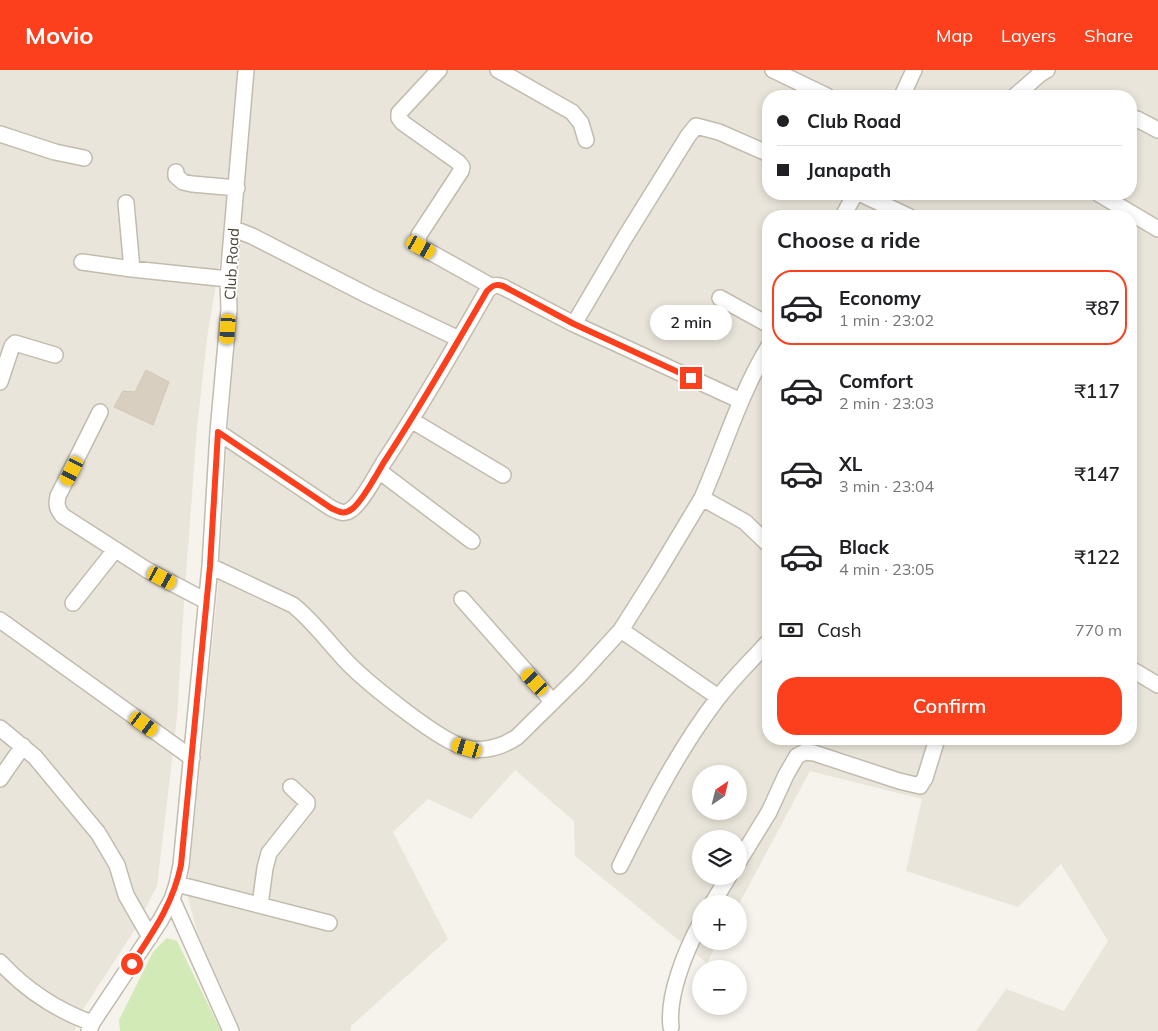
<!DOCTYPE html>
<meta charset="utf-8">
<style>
body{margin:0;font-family:Mulish,sans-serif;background:#f2f2f2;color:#202124;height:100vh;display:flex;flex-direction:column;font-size:19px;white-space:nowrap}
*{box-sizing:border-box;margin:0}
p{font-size:16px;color:#757577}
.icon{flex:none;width:28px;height:28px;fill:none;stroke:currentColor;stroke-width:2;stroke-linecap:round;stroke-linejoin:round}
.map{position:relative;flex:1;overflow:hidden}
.details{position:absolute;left:762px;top:140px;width:375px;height:535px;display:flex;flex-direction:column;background:#fff;border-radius:20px;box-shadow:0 2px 8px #0003}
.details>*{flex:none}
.hud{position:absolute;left:762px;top:20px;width:375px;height:110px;border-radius:20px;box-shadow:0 2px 8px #0003;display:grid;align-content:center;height:110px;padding:0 15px;background:#fff}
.needle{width:32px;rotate:35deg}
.tools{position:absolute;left:692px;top:695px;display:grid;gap:10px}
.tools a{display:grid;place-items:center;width:55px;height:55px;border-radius:50%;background:#fff;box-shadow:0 2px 8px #0003;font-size:25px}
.end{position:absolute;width:22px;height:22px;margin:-11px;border:6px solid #fc3f1d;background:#fff;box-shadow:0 0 0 2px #fff}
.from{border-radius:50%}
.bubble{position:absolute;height:35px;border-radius:18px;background:#fff;box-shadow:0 2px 8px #0003;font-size:16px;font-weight:600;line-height:35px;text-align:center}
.car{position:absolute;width:15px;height:30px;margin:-15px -8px;border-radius:6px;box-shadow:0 0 4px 1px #0007;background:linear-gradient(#f5c518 24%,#345 0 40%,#f5c518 0 76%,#345 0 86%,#f5c518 0)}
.hud b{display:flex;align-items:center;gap:18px;height:48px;font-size:19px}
.hud b+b{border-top:1px solid #e0e0e0}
.hud i{width:12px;height:12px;background:#202124}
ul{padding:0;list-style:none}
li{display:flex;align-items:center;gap:15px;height:75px;margin:0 10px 8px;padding:0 5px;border:2px solid transparent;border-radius:20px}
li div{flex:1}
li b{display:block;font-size:19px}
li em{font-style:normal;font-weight:600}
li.selected{border-color:#fc3f1d}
li>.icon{width:45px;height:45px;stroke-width:1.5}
h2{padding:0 15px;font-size:22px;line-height:60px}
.pay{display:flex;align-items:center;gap:12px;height:55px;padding:0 15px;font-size:19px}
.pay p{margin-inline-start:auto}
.button{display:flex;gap:10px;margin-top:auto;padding:10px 15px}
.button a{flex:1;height:58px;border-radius:20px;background:#fc3f1d;color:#fff;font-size:20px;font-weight:600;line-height:58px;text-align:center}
header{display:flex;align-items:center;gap:30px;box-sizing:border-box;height:70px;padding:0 25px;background:#fc3f1d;color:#fff}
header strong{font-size:24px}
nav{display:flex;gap:28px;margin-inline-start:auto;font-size:18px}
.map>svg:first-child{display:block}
.residential{fill:#eae5da;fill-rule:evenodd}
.green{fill:#d2eab5}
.building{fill:#d8cfc1;stroke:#d3c7b4}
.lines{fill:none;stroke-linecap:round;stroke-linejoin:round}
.minor-casing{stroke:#c2bbae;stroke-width:18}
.minor{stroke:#fff;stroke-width:15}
.route{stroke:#fc3f1d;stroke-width:6}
.labels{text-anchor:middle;stroke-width:4;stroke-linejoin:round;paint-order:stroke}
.street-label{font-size:15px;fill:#4b4439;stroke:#fff}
</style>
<header>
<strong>Movio</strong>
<nav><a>Map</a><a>Layers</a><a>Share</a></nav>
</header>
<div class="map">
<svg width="1158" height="961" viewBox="0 0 1158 961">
<rect width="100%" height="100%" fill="#f6f3ec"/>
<path class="residential" d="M0 0H242L234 109 208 261 197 357 184 532 177 647 157 816 134 861 82 941 75 961H0Z
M254 0H1158V961H976L1006 919 1064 941 1108 871 1061 794 1018 837 906 801 922 729 810 701 739 834H701V871H718L707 893 575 786 574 751 515 700 471 749 428 729 393 762 448 869 351 956V961H241L197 862 187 824 218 517 242 144ZM769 26H1131V124H769ZM769 146H1131V669H769ZM701 704H739V741H701ZM701 769H739V806H701Z"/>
<path class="green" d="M167 868 177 871 221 961H120L119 950 153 882Z"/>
<path class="building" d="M146 300 169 312 153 355 114 337 123 321 135 322Z"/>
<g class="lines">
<g class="minor-casing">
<path id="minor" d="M439 0 399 43V48L403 53 458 92 462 97 461 101 419 165 418 173 421 177 491 216
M498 0 572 42 581 53 586 70
M773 0 827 26
M902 26 914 0
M1015 26 1040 4 1047 0
M1137 49 1158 60
M0 64 55 82 84 88
M176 102V106L183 112 192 114 237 118
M861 124 908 146
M1099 124 1158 159
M126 133 132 199
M843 146 855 124
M234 159 252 166 369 226 459 269
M82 192 132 199 228 209
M720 228 769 255
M574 254 624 169 688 66 696 56 719 62 769 84
M769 276C740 323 724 378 702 428L745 452 769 475
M0 312 12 276 15 273 55 285
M100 342 58 426C56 435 57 439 63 446L147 500 206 531
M411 350 503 405
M218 362 331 438C339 442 344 445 352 439 362 432 377 404 384 392 421 336 454 279 487 221 493 215 496 214 503 217L574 254 741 331
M379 401 472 471
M210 496 293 535C313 551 328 572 346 591 365 611 441 673 467 678 485 682 502 677 517 667L579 606 621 560 657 503 702 428
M462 529 553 632
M73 533 115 480
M0 550 192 688
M621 560 718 627
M1131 599 1158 615
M0 658 35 687 98 763 117 795 126 825 150 867
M0 709 23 676
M739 791 769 742 786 705 797 686 805 682 814 683 899 711 920 716 925 708 937 669
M620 796C649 738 678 680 718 628 733 608 752 590 769 571
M177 814 329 853
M172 829 231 961
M712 834 729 806
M260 835 265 798 269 783 307 735V732L291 717
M0 892C26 920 56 940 92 953
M671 957C667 925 686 880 701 852
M89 961 92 953 160 851 172 829 177 814 181 795 210 496 218 362 229 239 228 209 246 0"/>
</g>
<use href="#minor" class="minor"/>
</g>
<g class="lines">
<path class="route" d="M132 894C153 862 173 834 181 795L210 496 218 362 331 438C339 442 344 445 352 439 362 432 377 404 384 392 421 336 454 278 487 221 493 215 496 214 503 216L574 254 691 308"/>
</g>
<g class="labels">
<g class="street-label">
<text transform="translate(232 194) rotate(-87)" y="5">Club Road</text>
</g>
</g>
</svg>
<div class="tools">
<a><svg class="needle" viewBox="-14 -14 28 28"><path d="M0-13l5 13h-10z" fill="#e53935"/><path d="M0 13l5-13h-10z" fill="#757577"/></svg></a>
<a><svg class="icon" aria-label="layers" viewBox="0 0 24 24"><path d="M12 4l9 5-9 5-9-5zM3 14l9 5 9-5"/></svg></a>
<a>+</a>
<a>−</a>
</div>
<i class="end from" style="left:132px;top:894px"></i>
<i class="end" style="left:691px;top:308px"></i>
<div class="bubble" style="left:650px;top:235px;width:82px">2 min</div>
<i class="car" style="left:421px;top:177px;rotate:119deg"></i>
<i class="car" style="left:228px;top:259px;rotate:184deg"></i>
<i class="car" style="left:72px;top:401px;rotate:207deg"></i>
<i class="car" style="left:162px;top:508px;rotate:118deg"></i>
<i class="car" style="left:535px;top:612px;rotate:317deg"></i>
<i class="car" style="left:144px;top:654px;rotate:126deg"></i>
<i class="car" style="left:467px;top:678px;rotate:287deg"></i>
<div class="hud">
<b><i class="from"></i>Club Road</b>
<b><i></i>Janapath</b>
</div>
<section class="details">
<h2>Choose a ride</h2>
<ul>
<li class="selected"><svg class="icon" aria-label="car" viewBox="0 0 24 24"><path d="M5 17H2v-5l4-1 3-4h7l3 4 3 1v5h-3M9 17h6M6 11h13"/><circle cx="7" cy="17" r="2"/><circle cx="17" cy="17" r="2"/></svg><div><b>Economy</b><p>1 min · 23:02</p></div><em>₹87</em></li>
<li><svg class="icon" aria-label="car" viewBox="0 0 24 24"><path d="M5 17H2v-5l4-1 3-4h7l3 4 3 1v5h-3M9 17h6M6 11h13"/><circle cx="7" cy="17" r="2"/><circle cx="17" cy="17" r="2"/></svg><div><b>Comfort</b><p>2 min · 23:03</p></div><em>₹117</em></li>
<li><svg class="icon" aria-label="car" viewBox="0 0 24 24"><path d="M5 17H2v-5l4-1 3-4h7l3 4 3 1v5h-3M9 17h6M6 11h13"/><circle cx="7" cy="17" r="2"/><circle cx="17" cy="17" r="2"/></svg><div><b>XL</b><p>3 min · 23:04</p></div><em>₹147</em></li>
<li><svg class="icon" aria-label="car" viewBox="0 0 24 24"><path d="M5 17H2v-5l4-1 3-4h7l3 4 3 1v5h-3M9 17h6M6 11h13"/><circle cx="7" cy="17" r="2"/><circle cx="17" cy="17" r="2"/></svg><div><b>Black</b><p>4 min · 23:05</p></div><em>₹122</em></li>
</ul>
<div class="pay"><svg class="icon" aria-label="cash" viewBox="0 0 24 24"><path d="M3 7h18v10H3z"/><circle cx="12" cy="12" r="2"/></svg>Cash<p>770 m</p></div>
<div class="button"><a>Confirm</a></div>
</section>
</div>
